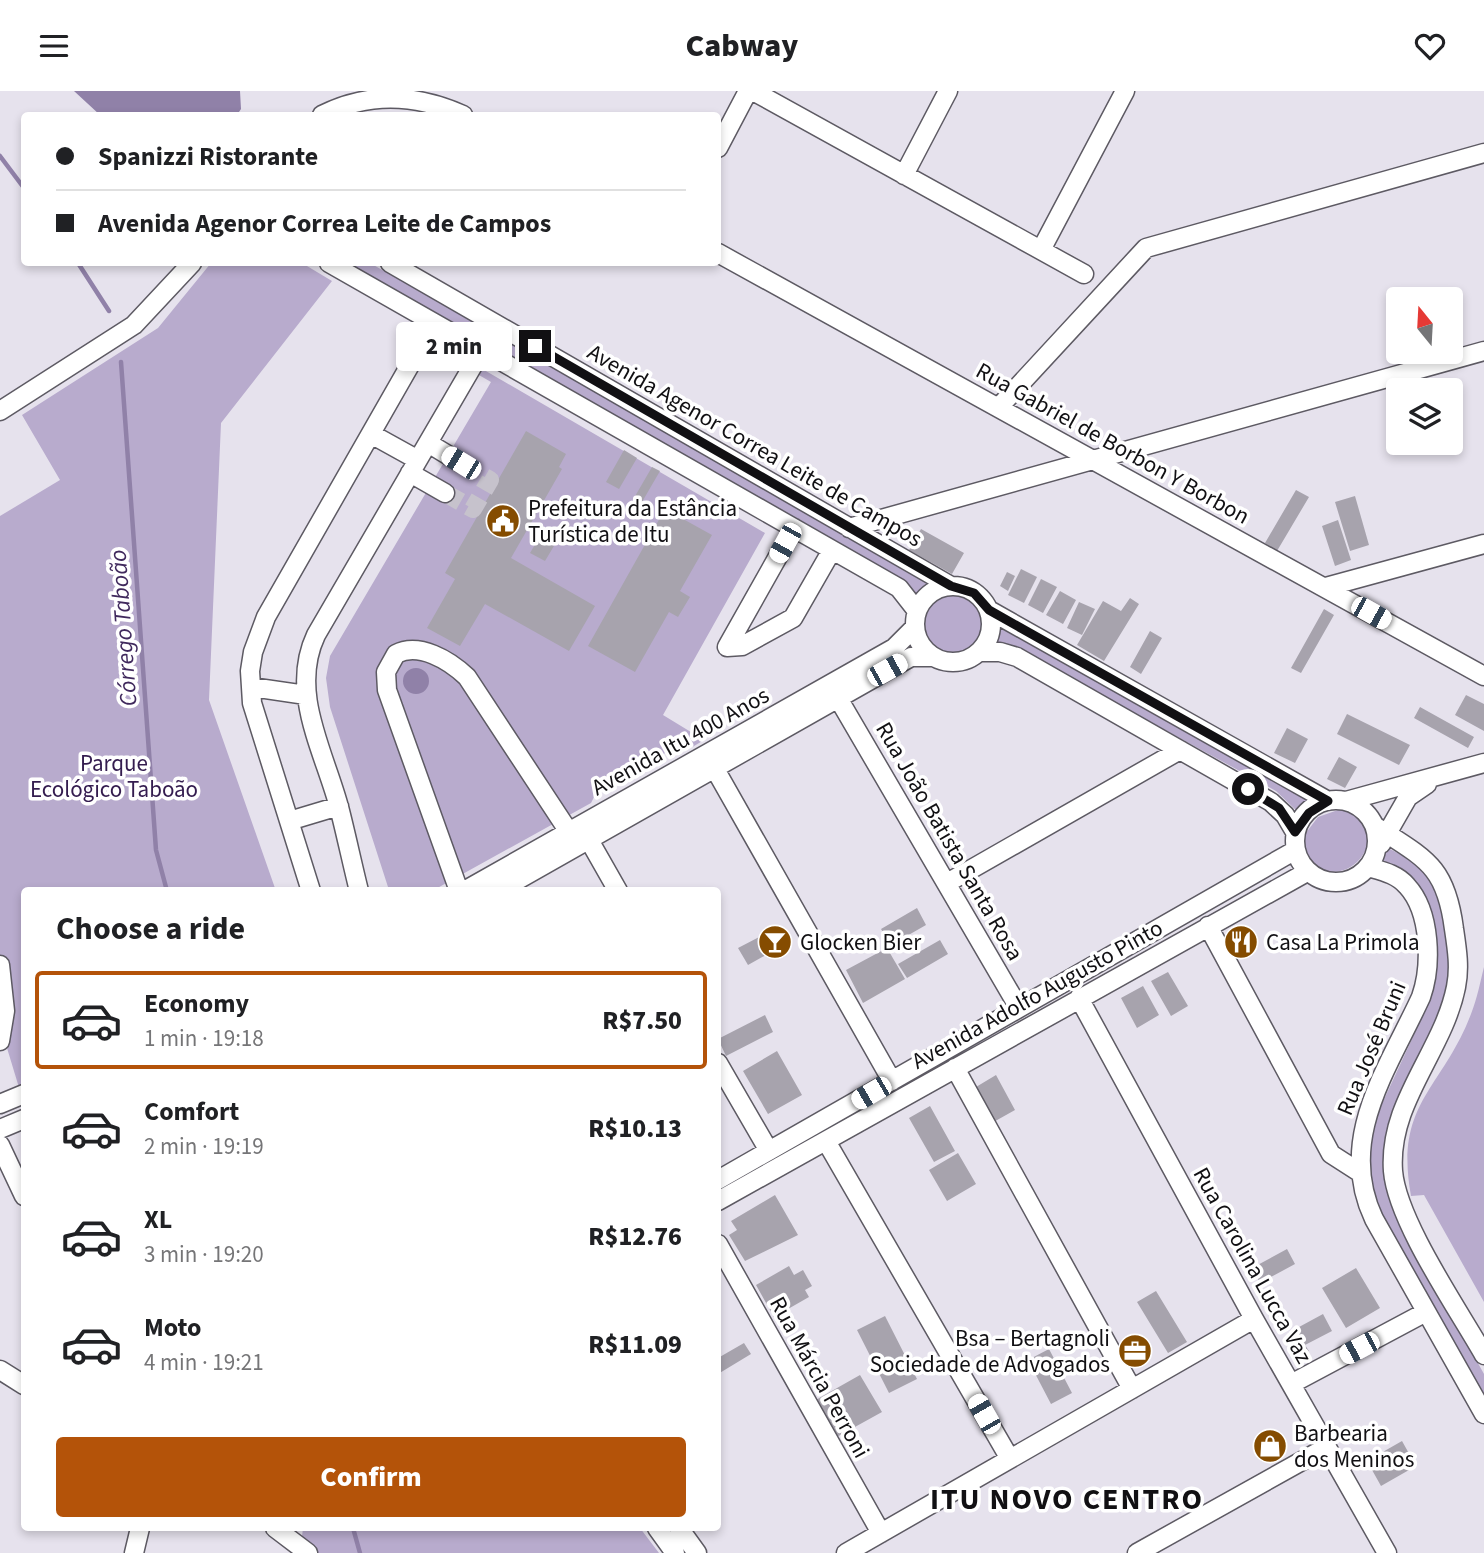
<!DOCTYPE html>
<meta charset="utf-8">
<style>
body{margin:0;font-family:"Source Sans 3",sans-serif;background:#f2f2f2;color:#202124;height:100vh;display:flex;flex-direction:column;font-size:26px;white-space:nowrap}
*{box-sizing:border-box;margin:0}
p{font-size:23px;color:#757577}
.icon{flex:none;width:38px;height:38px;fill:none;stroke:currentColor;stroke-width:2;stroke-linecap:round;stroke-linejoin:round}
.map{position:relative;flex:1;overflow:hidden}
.details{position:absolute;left:21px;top:796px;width:700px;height:644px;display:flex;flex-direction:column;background:#fff;border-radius:7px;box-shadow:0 4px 10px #0003}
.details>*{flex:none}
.guide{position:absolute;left:21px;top:21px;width:700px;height:154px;border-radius:7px;box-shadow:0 4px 10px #0003;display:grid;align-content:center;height:154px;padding:0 35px;background:#fff}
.needle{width:46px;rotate:342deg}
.buttons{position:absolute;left:1386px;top:196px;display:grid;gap:14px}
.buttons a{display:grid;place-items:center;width:77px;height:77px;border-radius:7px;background:#fff;box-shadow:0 4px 10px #0003;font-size:35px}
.end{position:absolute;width:32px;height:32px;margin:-16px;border:9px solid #111013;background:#fff;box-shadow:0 0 0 4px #fff}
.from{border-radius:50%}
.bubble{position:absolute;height:49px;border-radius:7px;background:#fff;box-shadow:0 4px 10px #0003;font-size:23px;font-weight:800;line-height:49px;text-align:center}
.car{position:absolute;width:21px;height:42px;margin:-21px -10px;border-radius:9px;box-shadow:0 0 5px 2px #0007;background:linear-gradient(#fff 24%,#345 0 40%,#fff 0 76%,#345 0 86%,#fff 0)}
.guide b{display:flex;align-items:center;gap:24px;height:66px;font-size:26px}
.guide b+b{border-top:2px solid #e0e0e0}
.guide i{width:18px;height:18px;background:#202124}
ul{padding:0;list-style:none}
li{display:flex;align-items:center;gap:21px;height:98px;margin:0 14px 10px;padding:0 21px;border:4px solid transparent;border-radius:7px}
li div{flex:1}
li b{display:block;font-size:26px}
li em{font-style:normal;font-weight:800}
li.on{border-color:#b45309}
li>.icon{width:63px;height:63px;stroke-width:1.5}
h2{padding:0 35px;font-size:32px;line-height:84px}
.button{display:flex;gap:14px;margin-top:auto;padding:14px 35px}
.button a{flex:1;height:80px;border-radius:7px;background:#b45309;color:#fff;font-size:28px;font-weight:800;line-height:80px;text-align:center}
header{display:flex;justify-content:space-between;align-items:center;height:91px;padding:0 35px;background:#fff;font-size:32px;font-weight:800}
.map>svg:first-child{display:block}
.green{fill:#b8abcd}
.water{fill:#9081a8}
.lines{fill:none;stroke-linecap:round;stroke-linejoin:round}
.stream{stroke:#9081a8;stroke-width:4.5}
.building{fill:#a7a3ad}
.minor-tunnel{stroke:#c6c2cc;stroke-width:18;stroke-dasharray:18 9;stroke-linecap:butt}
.minor-casing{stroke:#5d5a63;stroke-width:21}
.minor{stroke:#fff;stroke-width:18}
.route{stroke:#111013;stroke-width:9}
.labels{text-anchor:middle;stroke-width:7;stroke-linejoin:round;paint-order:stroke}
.street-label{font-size:23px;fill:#111013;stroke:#fff}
.poi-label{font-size:23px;fill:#111013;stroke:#fff;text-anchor:start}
.park-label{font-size:23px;fill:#341c4f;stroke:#fff}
.water-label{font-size:24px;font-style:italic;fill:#40295d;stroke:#fff}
.district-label{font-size:30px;font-weight:bold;letter-spacing:2px;fill:#111013;stroke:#fff}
</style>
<header><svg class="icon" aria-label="menu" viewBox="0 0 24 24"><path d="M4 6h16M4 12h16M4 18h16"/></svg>Cabway<svg class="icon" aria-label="heart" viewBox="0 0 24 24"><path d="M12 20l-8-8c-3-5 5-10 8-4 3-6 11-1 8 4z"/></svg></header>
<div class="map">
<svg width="1484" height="1462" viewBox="0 0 1484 1462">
<rect width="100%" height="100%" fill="#e6e2ed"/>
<path class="green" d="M211 172H302L332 190 221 332 209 609 276 800H24V1013L0 934V425L60 389 22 324 158 237Z
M344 172H370L933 493 917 503Z
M410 236 765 442 663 624 704 649 689 658 676 656 597 700 591 712 432 800H378L388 796 330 616 326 587 330 565 491 291 406 242Z
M924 534a30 30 0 1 1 60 0a30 30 0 1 1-60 0Z
M999 533 1311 708 1299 722 1276 700 1018 558 996 551Z
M1338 719C1403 722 1354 814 1304 768L1302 747 1318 726Z
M1386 756C1426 776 1439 790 1445 836 1448 855 1451 874 1447 894 1434 960 1375 1012 1384 1084 1389 1122 1410 1153 1429 1185 1447 1218 1466 1250 1484 1283V1305L1382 1124 1371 1094 1368 1060 1374 1030 1430 909 1436 869 1431 823 1421 797 1398 777 1380 770Z
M1484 876V1211L1424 1104 1411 1105C1394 1012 1442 999 1471 923 1477 908 1480 892 1484 876Z
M303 1437H640L659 1462H300Z"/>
<path class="water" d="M74 0H240L241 18 237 24H100Z
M403 590a13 13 0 1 1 26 0a13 13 0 1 1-26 0Z"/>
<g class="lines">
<path class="stream" d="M0 65 24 97
M78 172 109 220
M121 271 156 759 167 800
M353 1437 360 1462"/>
</g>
<path class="building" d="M526 340 566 363 559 376 562 378 511 467 595 515 569 560 485 513 460 555 427 537 455 488 445 482Z
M624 359 637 367 619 398 606 391Z
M652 376 660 380 642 411 634 407Z
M1296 399 1309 406 1277 460 1265 452Z
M1355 405 1369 454 1350 460 1335 411Z
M665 418 712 444 680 500 690 506 678 526 669 521 635 581 588 555Z
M1338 429 1351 469 1335 475 1322 435Z
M921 438 964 462 952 483 909 459Z
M539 447 554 455 545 470 530 462Z
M1021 478 1037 486 1024 512 1008 504Z
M1007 481 1015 485 1008 500 1000 495Z
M1041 488 1057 496 1043 522 1028 514Z
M1060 500 1076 509 1063 533 1046 524Z
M1130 507 1139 513 1104 570 1077 554 1103 510 1121 520Z
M1079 511 1095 518 1082 544 1067 537Z
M1324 518 1334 524 1301 582 1291 577Z
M1150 540 1162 547 1141 583 1130 576Z
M1466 604 1484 613V640L1455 624Z
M1420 616 1474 646 1468 657 1414 627Z
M1347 623 1410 654 1399 674 1337 643Z
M1287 637 1308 648 1295 672 1274 662Z
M1339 666 1357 676 1345 697 1327 688Z
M917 817 926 834 891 854 881 838Z
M771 840 780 856 748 874 738 857Z
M940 849 948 863 907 887 898 873Z
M887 857 905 888 863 912 846 879Z
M1168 881 1188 915 1171 925 1151 890Z
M1143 895 1159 924 1137 937 1121 907Z
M765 924 773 941 726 965 718 948Z
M777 960 802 1004 768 1023 743 980Z
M996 984 1015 1019 990 1033 971 999Z
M930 1015 955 1060 934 1071 909 1027Z
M958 1062 976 1093 947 1110 929 1079Z
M775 1104 798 1144 745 1170 729 1144 737 1139 731 1130Z
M1287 1158 1295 1173 1260 1192 1252 1177Z
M789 1175 794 1184 803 1179 812 1195 805 1199 809 1206 774 1226 756 1194Z
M1356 1177 1380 1217 1346 1237 1322 1197Z
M1156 1200 1187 1251 1168 1262 1137 1211Z
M1323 1223 1332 1240 1305 1254 1309 1260 1300 1265 1288 1242Z
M885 1225 917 1288 889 1302 857 1239Z
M744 1252 751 1263 718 1283V1267Z
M1049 1258 1072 1302 1051 1313 1028 1269Z
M860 1284 882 1321 835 1347 814 1310Z
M1402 1350 1416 1375 1381 1395 1367 1370Z"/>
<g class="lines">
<path class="minor-tunnel" d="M445 402 473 418 490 389 461 372"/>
<g class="minor-casing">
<path id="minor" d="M753 0 1084 183
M322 24C368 1 416 3 463 24
M718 57 748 0
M904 84 948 0
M1041 159 1125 0
M718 162 1484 585
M329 172 899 497 917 520
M390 172 951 495
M999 316 1146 157 1484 62
M0 320 134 234 192 172
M371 343 418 369
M428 352 461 372
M410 382 445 402
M794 437 727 556 742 555 793 527 832 459
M849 437 1484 260
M915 533a38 38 0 1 1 76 0a38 38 0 1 1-76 0Z
M1326 496 1484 453
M989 519 1328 710
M979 561H1000L1017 566 1271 711 1285 724 1295 741
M251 596 306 604
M838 607 1019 917
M715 678 892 990
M1295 750a41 41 0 1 1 82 0a41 41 0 1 1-82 0Z
M1346 710 1484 672
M289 730 339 715
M1375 735C1426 768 1446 775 1454 838 1457 858 1460 877 1456 896 1443 961 1388 1011 1393 1080 1397 1130 1458 1218 1484 1264
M589 749 618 800
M1381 753 1408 706 1427 693
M1368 776C1382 780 1397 783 1407 795 1431 821 1432 875 1421 906 1388 978 1336 1048 1374 1128L1484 1323
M947 792 1180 659
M311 800 252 612 250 580 253 561 266 526 434 232
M359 800C352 772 346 743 339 716 324 660 289 601 316 544L482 259
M459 800 387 599 386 581 396 563C419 551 449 569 467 586L569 741
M464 800 894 557 915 536
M498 800 911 566H932
M1208 835 1331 1063 1359 1081
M0 874 5 920 0 950
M1079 907 1254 1228 1387 1462
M718 972 769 1060
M955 977 1132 1298
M0 1013 24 1003
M0 1038 24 1028
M826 1050 1010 1368
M0 1054 24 1105
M718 1089 1294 760
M718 1110 1307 781
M718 1153 881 1442
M0 1279 24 1294
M1291 1293 1426 1221
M275 1437 308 1462
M657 1437 675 1462
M679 1437 697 1462
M134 1462 140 1437
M846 1462 1254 1228
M1137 1462 1327 1356"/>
</g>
<use href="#minor" class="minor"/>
</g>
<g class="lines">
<path class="route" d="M535 255 951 495 974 502 989 519 1328 710 1309 722 1295 741 1279 717 1248 698"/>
</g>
<defs>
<g id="civic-disc" transform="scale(1.75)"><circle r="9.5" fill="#854c00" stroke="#fff"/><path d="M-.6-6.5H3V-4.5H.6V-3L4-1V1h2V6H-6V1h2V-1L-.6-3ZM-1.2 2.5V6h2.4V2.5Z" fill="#fff"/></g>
<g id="bar-disc" transform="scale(1.75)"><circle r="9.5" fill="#854c00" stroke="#fff"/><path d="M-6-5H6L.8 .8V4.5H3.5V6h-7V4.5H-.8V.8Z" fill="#fff"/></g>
<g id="restaurant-disc" transform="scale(1.75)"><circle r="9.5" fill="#854c00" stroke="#fff"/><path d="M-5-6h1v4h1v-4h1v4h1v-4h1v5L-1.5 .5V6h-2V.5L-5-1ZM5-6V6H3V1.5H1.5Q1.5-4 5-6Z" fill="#fff"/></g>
<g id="office-disc" transform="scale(1.75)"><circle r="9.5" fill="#854c00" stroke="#fff"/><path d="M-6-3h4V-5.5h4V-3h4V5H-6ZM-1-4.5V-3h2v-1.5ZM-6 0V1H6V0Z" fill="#fff"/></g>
<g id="shop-disc" transform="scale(1.75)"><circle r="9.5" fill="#854c00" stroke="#fff"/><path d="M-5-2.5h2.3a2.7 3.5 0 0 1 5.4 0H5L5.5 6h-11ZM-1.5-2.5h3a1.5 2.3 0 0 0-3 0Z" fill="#fff"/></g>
</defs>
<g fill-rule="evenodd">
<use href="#civic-disc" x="503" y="430"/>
<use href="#bar-disc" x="775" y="851"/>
<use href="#restaurant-disc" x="1241" y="851"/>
<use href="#office-disc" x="1135" y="1260"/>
<use href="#shop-disc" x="1270" y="1355"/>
</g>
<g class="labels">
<g class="street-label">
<text transform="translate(1113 352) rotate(29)" y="8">Rua Gabriel de Borbon Y Borbon</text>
<text transform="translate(755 354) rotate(30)" y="8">Avenida Agenor Correa Leite de Campos</text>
<text transform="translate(680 650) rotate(-29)" y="8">Avenida Itu 400 Anos</text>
<text transform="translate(950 750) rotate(60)" y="8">Rua João Batista Santa Rosa</text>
<text transform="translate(1037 903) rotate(-29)" y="8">Avenida Adolfo Augusto Pinto</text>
<text transform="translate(1371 957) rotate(-67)" y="8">Rua José Bruni</text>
<text transform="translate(1253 1174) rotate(61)" y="8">Rua Carolina Lucca Vaz</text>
<text transform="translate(820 1286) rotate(61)" y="8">Rua Márcia Perroni</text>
</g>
<g class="poi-label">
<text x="528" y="425">Prefeitura da Estância<tspan x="528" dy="26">Turística de Itu</tspan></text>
<text x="800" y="859">Glocken Bier</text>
<text x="1266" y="859">Casa La Primola</text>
<text x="1110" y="1255" text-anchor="end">Bsa – Bertagnoli<tspan x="1110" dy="26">Sociedade de Advogados</tspan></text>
<text x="1294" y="1350">Barbearia<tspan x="1294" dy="26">dos Meninos</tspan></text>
</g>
<g class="park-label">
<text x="114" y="680">Parque<tspan x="114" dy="26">Ecológico Taboão</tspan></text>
</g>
<g class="water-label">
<text transform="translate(123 537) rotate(-94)" y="8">Córrego Taboão</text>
</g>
<g class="district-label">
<text x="1067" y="1418">ITU NOVO CENTRO</text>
</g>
</g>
</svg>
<div class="buttons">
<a><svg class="needle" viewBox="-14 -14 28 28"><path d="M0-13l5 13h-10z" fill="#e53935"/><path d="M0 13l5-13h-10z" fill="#757577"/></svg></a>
<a><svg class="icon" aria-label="layers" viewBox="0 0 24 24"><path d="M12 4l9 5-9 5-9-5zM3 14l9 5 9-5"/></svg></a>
</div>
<i class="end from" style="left:1248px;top:698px"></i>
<i class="end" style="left:535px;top:255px"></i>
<div class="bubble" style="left:396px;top:231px;width:116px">2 min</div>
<i class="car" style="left:461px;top:372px;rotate:301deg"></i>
<i class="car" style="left:785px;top:452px;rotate:209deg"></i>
<i class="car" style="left:1371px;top:522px;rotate:119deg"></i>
<i class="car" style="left:887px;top:579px;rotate:61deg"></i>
<i class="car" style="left:871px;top:1002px;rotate:240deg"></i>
<i class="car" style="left:1359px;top:1257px;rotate:242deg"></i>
<i class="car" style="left:984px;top:1323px;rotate:330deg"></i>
<div class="guide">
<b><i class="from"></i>Spanizzi Ristorante</b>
<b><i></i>Avenida Agenor Correa Leite de Campos</b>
</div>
<section class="details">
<h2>Choose a ride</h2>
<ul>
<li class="on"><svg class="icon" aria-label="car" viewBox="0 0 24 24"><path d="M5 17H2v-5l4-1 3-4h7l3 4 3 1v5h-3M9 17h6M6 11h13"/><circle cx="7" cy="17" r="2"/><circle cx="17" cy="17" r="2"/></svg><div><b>Economy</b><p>1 min · 19:18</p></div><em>R$7.50</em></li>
<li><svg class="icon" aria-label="car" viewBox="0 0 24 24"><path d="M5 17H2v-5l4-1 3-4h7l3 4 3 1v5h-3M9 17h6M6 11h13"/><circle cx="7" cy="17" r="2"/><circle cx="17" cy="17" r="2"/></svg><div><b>Comfort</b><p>2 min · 19:19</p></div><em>R$10.13</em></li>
<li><svg class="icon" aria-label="car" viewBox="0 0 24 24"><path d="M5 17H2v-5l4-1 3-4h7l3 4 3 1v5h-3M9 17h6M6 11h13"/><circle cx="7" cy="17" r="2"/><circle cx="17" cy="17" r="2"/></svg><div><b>XL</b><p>3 min · 19:20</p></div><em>R$12.76</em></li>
<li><svg class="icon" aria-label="car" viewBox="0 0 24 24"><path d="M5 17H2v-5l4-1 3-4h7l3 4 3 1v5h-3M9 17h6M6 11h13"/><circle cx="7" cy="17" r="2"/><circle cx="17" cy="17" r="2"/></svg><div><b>Moto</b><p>4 min · 19:21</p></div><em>R$11.09</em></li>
</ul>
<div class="button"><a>Confirm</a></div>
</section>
</div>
